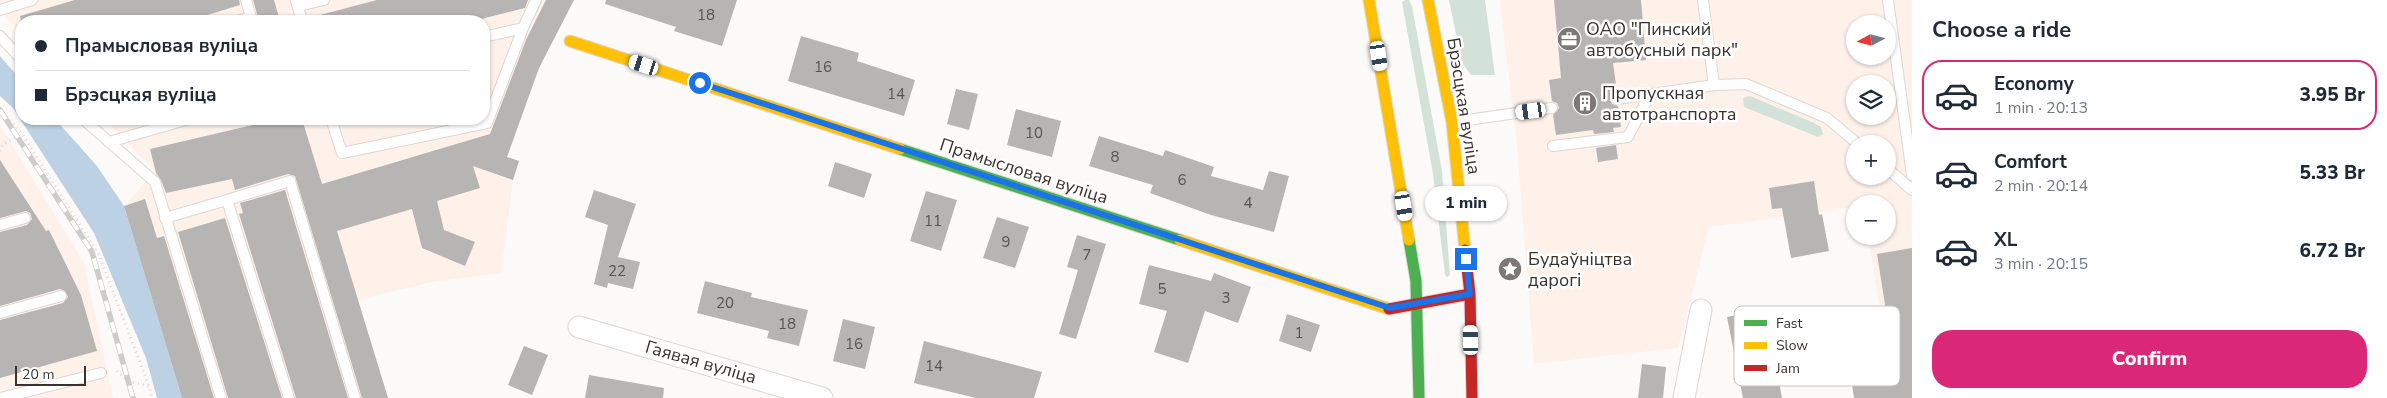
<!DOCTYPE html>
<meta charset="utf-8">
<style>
body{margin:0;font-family:"Nunito Sans",sans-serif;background:#f2f2f3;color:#1f2937;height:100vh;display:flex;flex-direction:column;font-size:19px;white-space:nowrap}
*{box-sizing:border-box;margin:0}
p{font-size:16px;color:#747a83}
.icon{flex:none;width:28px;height:28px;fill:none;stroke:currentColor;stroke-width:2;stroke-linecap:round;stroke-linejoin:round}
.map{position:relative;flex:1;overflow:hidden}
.drawer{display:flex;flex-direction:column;background:#fff;width:475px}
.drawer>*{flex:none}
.guide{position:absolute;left:15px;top:15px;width:475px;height:110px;border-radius:20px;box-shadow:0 1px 4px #0004;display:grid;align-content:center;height:110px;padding:0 20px;background:#fff}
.needle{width:32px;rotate:263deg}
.controls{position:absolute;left:1846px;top:15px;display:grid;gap:10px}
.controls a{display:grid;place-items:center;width:50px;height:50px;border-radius:50%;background:#fff;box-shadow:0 1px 4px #0004;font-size:25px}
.scale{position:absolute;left:15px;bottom:12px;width:71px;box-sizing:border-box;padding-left:5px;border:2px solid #39322f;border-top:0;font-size:14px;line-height:18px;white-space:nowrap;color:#39322f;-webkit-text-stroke:4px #fff;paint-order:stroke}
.end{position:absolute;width:22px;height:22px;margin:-11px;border:6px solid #1a73e8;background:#fff;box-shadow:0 0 0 2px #fff}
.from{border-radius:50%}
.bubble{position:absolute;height:35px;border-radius:18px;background:#fff;box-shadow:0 1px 4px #0004;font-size:16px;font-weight:800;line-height:35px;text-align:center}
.car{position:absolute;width:15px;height:30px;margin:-15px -8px;border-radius:6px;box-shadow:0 0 4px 1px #0007;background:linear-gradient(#fff 24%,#345 0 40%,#fff 0 76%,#345 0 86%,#fff 0)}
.guide b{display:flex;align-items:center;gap:18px;height:48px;font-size:19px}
.guide b+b{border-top:1px solid #e0e1e3}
.guide i{width:12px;height:12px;background:#1f2937}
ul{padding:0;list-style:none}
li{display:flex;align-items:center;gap:15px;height:70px;margin:0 10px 8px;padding:0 10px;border:2px solid transparent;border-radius:20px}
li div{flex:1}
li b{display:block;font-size:19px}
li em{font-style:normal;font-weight:800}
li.selected{border-color:#db2777}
li>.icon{width:45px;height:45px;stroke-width:1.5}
h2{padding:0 20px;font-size:22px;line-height:60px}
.cta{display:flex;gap:10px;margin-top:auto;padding:10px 20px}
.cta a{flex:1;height:58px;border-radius:20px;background:#db2777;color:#fff;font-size:20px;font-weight:800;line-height:58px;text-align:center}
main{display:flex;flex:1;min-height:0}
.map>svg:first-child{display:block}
.built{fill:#fdf1ea;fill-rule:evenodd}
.green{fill:#d2e2d9}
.water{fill:#bcd1e4}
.building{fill:#b7b4b4}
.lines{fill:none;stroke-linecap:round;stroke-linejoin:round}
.lane-casing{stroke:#dcd7d5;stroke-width:12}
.street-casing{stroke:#dcd7d5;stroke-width:23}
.fast-casing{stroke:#dcd7d5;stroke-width:13}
.slow-casing{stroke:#dcd7d5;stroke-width:13}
.jam-casing{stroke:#dcd7d5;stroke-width:13}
.path{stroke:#dbd9d9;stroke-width:3;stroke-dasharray:1 4;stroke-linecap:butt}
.lane{stroke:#fffefe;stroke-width:10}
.street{stroke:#fffefe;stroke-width:21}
.fast{stroke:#4caf50;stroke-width:11}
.slow{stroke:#ffc107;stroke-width:11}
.jam{stroke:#c62828;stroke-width:11}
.rail-casing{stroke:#cdcccc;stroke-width:5.5}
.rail{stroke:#fff;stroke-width:4;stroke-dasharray:11;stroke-linecap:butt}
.route{stroke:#1a73e8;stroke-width:6}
.labels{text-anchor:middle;stroke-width:5;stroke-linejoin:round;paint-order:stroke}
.number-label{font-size:15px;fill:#585250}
.poi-label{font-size:18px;fill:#39322f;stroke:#fff;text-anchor:start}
.street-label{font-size:18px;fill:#39322f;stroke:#fff}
.key{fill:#fff;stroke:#c4c2c1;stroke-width:1}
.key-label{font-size:14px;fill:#39322f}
</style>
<main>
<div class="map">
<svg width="1912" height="398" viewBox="0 0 1912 398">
<rect width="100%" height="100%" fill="#fcfaf8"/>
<path class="built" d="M0 0H574L539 68 507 157 519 161 513 180 501 273 432 282 358 300 388 398H182L124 206 155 171 104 119H484V21H21V33L0 11Z
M1500 0H1912V398H1894L1868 236H1888V204H1855V207L1709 227 1678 348 1534 364 1517 146ZM1855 24H1888V56H1855ZM1855 84H1888V116H1855ZM1855 144H1888V176H1855Z
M0 125 84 263 113 398H0Z"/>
<path class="green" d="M1405 0H1409L1412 6 1442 171 1450 275 1447 277 1445 275 1433 174 1402 2Z
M1449 0H1485L1495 75H1471L1462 63Z
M1750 96 1814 123 1821 127 1823 134 1818 137 1744 107 1743 98Z"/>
<path class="water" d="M0 56 21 80V119H55L97 166 124 206 182 398H157L146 358 94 233 13 108 0 96Z"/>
<path class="building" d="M75 0H239L240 5 188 21H21L20 16Z
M253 0H274L280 21H259Z
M377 0H528L525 8 473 21H321L320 15Z
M546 0H574L539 68 507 157 519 161 513 180 473 166 480 188 437 201 444 230 475 242 465 266 422 248 412 209 337 231 388 398H362L295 176 288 174 235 190 232 179 166 193 161 180 156 173 150 149 278 119H302L322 184 490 134 526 40Z
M606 0H737L722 46 674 31 676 27 605 4Z
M1554 0H1641L1646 60 1613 63 1617 92 1612 94 1610 99 1612 104 1618 106 1621 127 1613 128 1614 132 1594 134 1593 130 1556 135 1553 115 1559 108 1557 103 1552 101 1549 80 1561 78Z
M801 36 859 53 857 61 915 80 904 116 788 81Z
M956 89 978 94 969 130 947 124Z
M1016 109 1061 121 1052 157 1007 145Z
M1099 136 1163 156 1165 150 1214 167 1211 176 1263 190 1269 171 1289 176 1274 232 1211 215 1150 193 1153 185 1089 166Z
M1616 145 1618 159 1598 162 1596 148Z
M0 160 46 231 49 230 81 295 97 351 0 378V320L63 303 68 297 65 291 60 289 0 306V232L27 225 32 219 30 213 26 211 0 218Z
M835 162 872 174 864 198 828 186Z
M1814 181 1819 215 1822 214 1829 251 1791 258 1782 208 1772 209 1769 188Z
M285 190 348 398H296L239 214 243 213 240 203Z
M594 190 636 204 618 257 640 262 633 289 608 283 607 288 594 284 608 225 585 217Z
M926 191 957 200 941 251 910 241Z
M145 199 157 238 164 236 214 398H182L124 206Z
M997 217 1029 227 1015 268 983 258Z
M225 218 282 398H228L178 232Z
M1077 235 1106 244 1076 339 1059 334 1078 270 1067 267Z
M1912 248V398H1854L1843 324 1887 317 1877 254Z
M1149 265 1211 281 1214 273 1251 287 1238 323 1205 311 1188 363 1154 352 1167 311 1139 304Z
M705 281 752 293 751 297 808 310 799 346 767 338 769 331 697 313Z
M1770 308 1775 331 1793 327 1799 360 1776 365 1782 398H1743L1727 317Z
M1287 314 1320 325 1311 352 1279 341Z
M843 319 875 327 865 369 833 361Z
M924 341 1042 372 1034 398H976L914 383Z
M524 346 548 355 532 395 508 385Z
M1642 364 1666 367 1663 398H1638Z
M589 375 664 388 663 398H585Z"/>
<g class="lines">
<g class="lane-casing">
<path id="lane" d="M246 0 252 21
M1703 0 1714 85
M1888 0 1912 175
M296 1 302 21
M298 6 324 0
M0 10 32 0
M237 21 251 17
M0 36 21 59
M484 37 523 28
M1617 99 1714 85 1746 84 1827 118 1858 144
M83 119 155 182 221 398
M331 119 342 153 487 123 523 28 536 0
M1453 122 1552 108
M109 142 189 119
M1553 146 1628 137 1650 94
M1888 169 1912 190
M227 200 290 181 355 398
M165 218 227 200 289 398
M0 225 25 218
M0 313 61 296
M1 398 101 373"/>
</g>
<g class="street-casing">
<path id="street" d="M579 327 822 398
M1684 398 1701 310"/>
</g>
<g class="fast-casing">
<path id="fast" d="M900 149 1180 240
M1409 240 1416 281 1419 398"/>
</g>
<g class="slow-casing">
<path id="slow" d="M1369 0 1409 240
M1428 0 1452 122 1465 250
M570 41 900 149
M1180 240 1389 309"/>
</g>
<g class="jam-casing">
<path id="jam" d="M1465 250 1470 294 1472 398
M1389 309 1470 294"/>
</g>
<path class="path" d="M0 109 22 134 99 255 149 386
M0 151 3 144 22 134
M1486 203 1505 201
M117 371 128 381 149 386 152 398"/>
<use href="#lane" class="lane"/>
<use href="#street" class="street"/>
<use href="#fast" class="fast"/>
<use href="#slow" class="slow"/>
<use href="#jam" class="jam"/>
<g class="rail-casing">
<path id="rail" d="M0 110 92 252 133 398"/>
</g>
<use href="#rail" class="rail"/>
</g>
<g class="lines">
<path class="route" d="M700 83 1390 308 1470 294 1466 259"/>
</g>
<defs>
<g id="office-disc" transform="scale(1.25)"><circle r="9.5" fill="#7d7875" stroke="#fff"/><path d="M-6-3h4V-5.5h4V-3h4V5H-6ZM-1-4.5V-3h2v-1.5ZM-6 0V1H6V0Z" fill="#fff"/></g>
<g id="building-disc" transform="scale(1.25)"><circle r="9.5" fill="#7d7875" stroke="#fff"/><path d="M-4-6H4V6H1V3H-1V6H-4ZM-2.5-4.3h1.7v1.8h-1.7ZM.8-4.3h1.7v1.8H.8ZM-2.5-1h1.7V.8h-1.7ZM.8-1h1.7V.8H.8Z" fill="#fff"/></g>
<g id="sight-disc" transform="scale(1.25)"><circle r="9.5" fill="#7d7875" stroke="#fff"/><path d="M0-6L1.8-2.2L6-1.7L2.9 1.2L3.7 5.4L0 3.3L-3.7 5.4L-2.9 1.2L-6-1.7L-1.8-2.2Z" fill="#fff"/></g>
</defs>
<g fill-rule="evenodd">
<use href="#office-disc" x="1569" y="39"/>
<use href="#building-disc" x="1585" y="103"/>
<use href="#sight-disc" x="1510" y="269"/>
</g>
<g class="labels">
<g class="number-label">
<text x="706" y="20">18</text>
<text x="823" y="72">16</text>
<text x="896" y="99">14</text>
<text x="1034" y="138">10</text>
<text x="1115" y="162">8</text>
<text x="1182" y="185">6</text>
<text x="1248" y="208">4</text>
<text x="933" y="226">11</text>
<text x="1006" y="247">9</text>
<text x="1087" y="260">7</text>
<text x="617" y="276">22</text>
<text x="1162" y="294">5</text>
<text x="1226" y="303">3</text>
<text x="725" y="308">20</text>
<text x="787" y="329">18</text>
<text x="1299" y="338">1</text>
<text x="854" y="349">16</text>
<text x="934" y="371">14</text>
</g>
<g class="poi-label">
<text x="1586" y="35">ОАО "Пинский<tspan x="1586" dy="21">автобусный парк"</tspan></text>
<text x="1602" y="99">Пропускная<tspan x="1602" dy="21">автотранспорта</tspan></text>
<text x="1528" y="265">Будаўніцтва<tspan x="1528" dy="21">дарогі</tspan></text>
</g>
<g class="street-label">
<text transform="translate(1464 106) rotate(81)" y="6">Брэсцкая вуліца</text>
<text transform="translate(1024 171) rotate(18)" y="6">Прамысловая вуліца</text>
<text transform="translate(701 362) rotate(16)" y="6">Гаявая вуліца</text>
</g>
</g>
<rect x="1734" y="306" width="166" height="80" rx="8" class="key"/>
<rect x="1744" y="320" width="23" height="6" fill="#4caf50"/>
<rect x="1744" y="342" width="23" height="7" fill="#ffc107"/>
<rect x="1744" y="365" width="23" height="6" fill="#c62828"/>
<g class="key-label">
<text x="1776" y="328">Fast</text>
<text x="1776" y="350">Slow</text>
<text x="1776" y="373">Jam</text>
</g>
</svg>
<div class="controls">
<a><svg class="needle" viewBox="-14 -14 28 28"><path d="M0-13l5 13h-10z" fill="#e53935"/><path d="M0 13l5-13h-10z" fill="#747a83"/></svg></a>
<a><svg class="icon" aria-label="layers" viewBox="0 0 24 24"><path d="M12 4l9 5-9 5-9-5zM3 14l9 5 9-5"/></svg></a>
<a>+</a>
<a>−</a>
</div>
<div class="scale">20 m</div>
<i class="end from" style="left:700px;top:83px"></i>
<i class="end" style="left:1466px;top:259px"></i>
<div class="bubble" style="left:1425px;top:186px;width:82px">1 min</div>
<i class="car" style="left:1379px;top:56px;rotate:171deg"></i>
<i class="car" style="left:644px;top:65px;rotate:288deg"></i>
<i class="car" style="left:1531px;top:111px;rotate:262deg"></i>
<i class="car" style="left:1404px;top:206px;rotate:171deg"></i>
<i class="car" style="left:1471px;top:340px;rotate:359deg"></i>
<div class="guide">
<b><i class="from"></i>Прамысловая вуліца</b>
<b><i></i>Брэсцкая вуліца</b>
</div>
</div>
<section class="drawer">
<h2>Choose a ride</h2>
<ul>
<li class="selected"><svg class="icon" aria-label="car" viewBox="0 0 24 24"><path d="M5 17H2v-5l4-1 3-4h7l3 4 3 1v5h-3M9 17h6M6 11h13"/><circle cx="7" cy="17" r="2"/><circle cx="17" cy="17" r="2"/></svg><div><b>Economy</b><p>1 min · 20:13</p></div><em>3.95 Br</em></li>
<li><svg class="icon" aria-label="car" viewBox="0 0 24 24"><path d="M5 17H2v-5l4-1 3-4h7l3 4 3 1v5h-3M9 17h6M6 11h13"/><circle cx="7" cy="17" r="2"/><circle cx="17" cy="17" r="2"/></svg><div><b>Comfort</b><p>2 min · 20:14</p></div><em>5.33 Br</em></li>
<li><svg class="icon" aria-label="car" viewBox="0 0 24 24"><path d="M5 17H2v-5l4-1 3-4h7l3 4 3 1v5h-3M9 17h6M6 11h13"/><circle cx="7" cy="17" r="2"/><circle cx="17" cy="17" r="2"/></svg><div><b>XL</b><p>3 min · 20:15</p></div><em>6.72 Br</em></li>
</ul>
<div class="cta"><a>Confirm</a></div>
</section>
</main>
